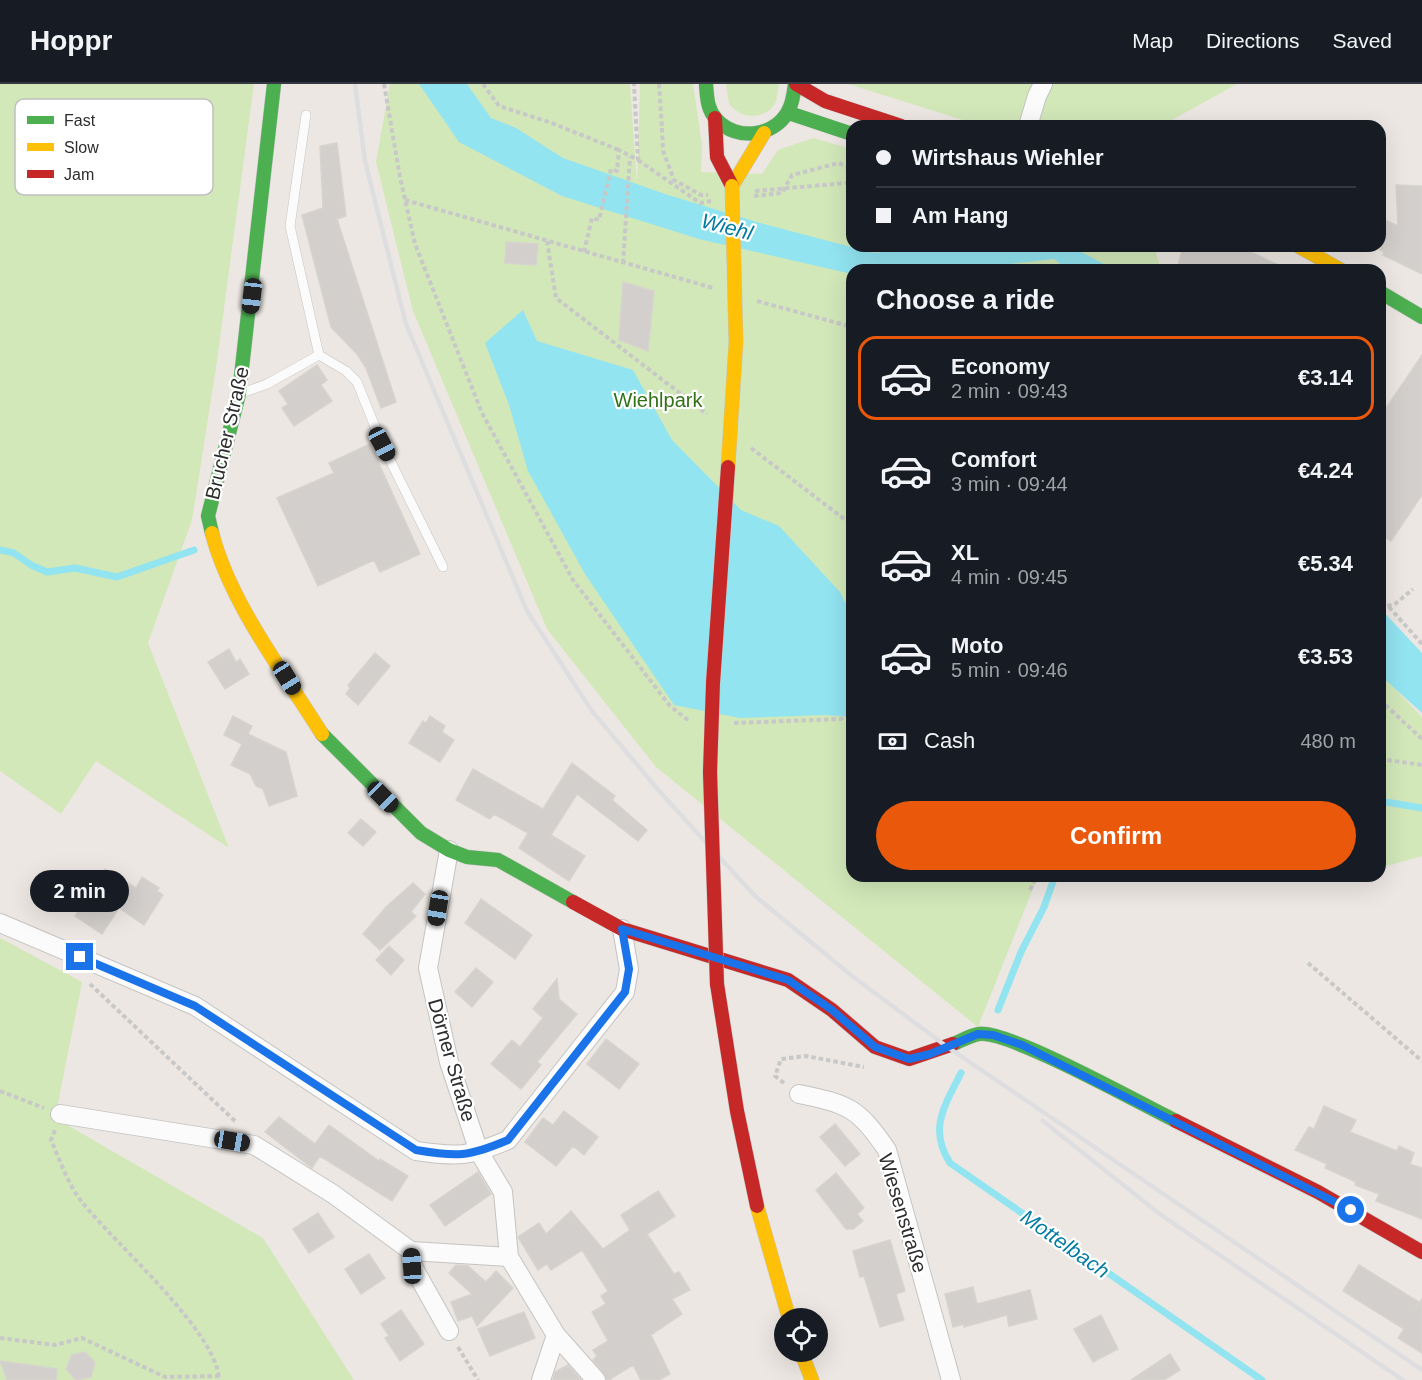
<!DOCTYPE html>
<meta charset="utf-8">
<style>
body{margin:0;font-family:Arial,sans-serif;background:#20242c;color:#f1f3f6;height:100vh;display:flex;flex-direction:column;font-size:22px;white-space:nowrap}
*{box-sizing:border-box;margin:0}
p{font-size:20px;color:#9ea1a6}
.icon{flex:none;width:33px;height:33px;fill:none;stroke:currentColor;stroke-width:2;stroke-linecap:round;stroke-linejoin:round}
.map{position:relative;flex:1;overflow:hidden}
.panel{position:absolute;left:846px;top:180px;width:540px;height:618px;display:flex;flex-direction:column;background:#171b24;border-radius:18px;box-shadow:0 6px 24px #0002}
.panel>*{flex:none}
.banner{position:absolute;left:846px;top:36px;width:540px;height:132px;border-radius:18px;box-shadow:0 6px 24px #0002;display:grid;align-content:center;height:132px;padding:0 30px;background:#171b24}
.fabs{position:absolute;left:774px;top:1224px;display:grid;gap:12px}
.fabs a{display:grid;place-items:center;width:54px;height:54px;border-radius:50%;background:#171b24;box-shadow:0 6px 24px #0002;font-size:30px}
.end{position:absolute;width:27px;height:27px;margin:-14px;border:8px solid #1a73e8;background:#fff;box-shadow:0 0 0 3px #fff}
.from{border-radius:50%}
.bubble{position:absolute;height:42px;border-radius:21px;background:#171b24;box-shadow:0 6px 24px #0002;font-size:20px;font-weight:800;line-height:42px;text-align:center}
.car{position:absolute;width:18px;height:36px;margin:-18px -9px;border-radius:8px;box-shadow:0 0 4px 2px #0007;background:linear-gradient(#222 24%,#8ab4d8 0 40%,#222 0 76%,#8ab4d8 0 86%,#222 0)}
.banner b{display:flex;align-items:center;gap:21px;height:57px;font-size:22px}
.banner b+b{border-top:2px solid #363941}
.banner i{width:15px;height:15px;background:#f1f3f6}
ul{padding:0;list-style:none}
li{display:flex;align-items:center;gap:18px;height:84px;margin:0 12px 9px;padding:0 18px;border:3px solid transparent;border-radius:18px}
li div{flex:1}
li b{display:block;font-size:22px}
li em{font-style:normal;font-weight:800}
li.selected{border-color:#ea580c}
li>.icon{width:54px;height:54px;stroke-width:1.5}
h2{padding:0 30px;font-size:27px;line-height:72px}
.pay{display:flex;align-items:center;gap:15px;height:66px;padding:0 30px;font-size:22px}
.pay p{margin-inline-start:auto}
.action{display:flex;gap:12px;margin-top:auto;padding:12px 30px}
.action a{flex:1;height:69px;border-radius:36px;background:#ea580c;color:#fff;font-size:24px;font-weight:800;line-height:69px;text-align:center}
header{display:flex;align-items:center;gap:36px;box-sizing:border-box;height:84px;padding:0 30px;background:#171b24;border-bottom:2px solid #363941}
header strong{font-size:28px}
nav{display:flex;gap:33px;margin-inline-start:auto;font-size:21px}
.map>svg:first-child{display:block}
.green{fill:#d2e8b9}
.water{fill:#92e4f1}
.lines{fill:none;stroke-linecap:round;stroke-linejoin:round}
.stream{stroke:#92e4f1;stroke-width:7}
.building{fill:#d2cfcc;stroke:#d7d3ce;stroke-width:1.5}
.lane-casing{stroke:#c5c4c3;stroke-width:10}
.street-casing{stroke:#c5c4c3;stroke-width:20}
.fast-casing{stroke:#c5c4c3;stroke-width:15}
.slow-casing{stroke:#c5c4c3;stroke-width:15}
.jam-casing{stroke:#c5c4c3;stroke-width:15}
.path{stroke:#c8c8c8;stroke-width:4;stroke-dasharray:4.5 3;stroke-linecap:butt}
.lane{stroke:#fcfbfb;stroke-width:9}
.street{stroke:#fcfbfb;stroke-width:18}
.fast{stroke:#4caf50;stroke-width:14}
.slow{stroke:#ffc107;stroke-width:14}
.jam{stroke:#c62828;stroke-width:14}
.rail{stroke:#dedee0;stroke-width:4.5}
.slow-bridge-casing{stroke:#c6c4c3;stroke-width:15;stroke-linecap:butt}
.jam-bridge-casing{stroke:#c6c4c3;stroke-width:15;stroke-linecap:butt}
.path-bridge{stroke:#c8c8c8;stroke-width:4;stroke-dasharray:4.5 3;stroke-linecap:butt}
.slow-bridge{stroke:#ffc107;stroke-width:14}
.jam-bridge{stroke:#c62828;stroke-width:14}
.route{stroke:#1a73e8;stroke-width:8}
.labels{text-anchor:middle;stroke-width:4.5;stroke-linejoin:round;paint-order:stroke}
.park-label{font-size:20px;fill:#337116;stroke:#fff}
.street-label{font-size:20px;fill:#2d2d2d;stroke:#fff}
.water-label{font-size:21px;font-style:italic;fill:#057da2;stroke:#fff}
.key{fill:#fff;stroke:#c0c0c0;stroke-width:1.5}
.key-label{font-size:16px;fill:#2d2d2d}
</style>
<header>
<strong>Hoppr</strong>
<nav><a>Map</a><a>Directions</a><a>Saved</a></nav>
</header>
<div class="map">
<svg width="1422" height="1296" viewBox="0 0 1422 1296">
<rect width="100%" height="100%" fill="#ece7e2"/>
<path class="green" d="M0 0H254L216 284 192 436 148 559 229 764 96 677 61 730 0 687Z
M390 0H630L637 99 640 0H693L702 61 701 88 762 90 778 66 813 54 852 65V162H1154L1161 186H852V792H1038L978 943 656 683 547 545 413 227 376 78Z
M726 0H779L776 18 770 26C754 36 741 33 729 20Z
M848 0H1237L1161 42H982Z
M1380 589 1422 633V772L1380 784Z
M0 854 82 898 55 1034 263 1154 354 1296H0Z"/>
<path class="water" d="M419 0H467L491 34 516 44 563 74 665 110 760 139 874 169 946 162H1070L1115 186H1068L1054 175 955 186H852V190L699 155 562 112 459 58Z
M523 226 537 257 633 286 672 356 741 426 779 442 840 508 852 532V633L825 631 740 634 674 621 585 490 528 387 509 321 485 259Z
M1380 524 1422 569V629L1380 591Z"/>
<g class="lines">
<path class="stream" d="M0 466 14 469 31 481 47 488 75 484 117 493 194 466
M1380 717 1422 724
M998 926 1021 868 1044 823 1055 792
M961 989C945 1021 928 1045 950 1079L1262 1296"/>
</g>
<path class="building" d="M337 59 346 132 337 135 396 318 381 324 366 284 357 270 331 243 302 131 323 124 320 62Z
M1396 101 1422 102V190L1383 171 1384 168 1380 166V134L1398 142Z
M506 158 538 160 536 181 505 179Z
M1183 162H1238L1289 186H1177Z
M623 198 654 207 648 267 619 256Z
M1422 271V411L1391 457 1380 450V333Z
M317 281 327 296 321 301 332 317 294 342 282 324 288 320 279 307Z
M370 360 420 470 380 488 374 476 318 502 277 414 334 389 329 379Z
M229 565 236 578 240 575 249 590 225 605 208 578Z
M375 569 390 582 358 621 346 610 350 604 348 601Z
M233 632 252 642 248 650 286 668 297 712 269 722 263 705 256 702 250 690 231 681 242 660 224 651Z
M430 632 445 642 442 648 454 656 440 678 409 659 423 637 426 639Z
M572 679 615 712 612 716 647 746 638 757 577 710 551 751 585 772 569 797 519 764 528 749 494 730 490 735 456 716 473 685 543 725Z
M361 735 376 748 363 762 348 749Z
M105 785 136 804 142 793 159 804 157 807 163 811 144 841 119 824 102 850 75 832Z
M413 799 425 810 411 828 416 832 380 866 363 850 386 823Z
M481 815 532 851 515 875 465 839Z
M389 862 404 876 391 891 376 876Z
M476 884 493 898 472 923 455 908Z
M557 895 559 915 577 930 537 978 541 981 521 1005 491 980 512 956 520 963 543 934 533 925Z
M606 955 639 980 619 1005 587 980Z
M1324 1022 1356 1036 1350 1048 1397 1067 1399 1062 1414 1069 1410 1080 1422 1084V1135L1376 1117 1379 1110 1355 1101 1356 1098 1325 1084 1327 1080 1295 1066 1309 1043 1314 1045Z
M564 1027 598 1053 584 1071 573 1062 556 1082 525 1058 543 1034 553 1041Z
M279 1033 315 1060 329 1041 379 1077 380 1075 408 1092 392 1117 320 1072 312 1084 265 1048Z
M835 1040 860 1070 845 1082 820 1053Z
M478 1088 491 1110 445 1142 430 1121Z
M836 1089 864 1124 857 1130 863 1137 853 1145H846L816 1106Z
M658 1107 675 1132 647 1150 674 1190 679 1188 690 1206 672 1215 682 1230 651 1251 670 1290 659 1296H641L633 1281 610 1295 611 1296H607L604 1289 593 1276 597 1272 593 1266 608 1257 592 1228 606 1220 601 1212 608 1207 582 1166 551 1186 547 1180 538 1186 518 1153 539 1139 546 1150 571 1127 603 1165 630 1146 621 1131Z
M318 1129 334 1153 309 1169 293 1145Z
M890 1156 905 1207 896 1210 904 1236 880 1243 864 1192 860 1193 853 1167Z
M369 1170 385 1194 361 1210 345 1185Z
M456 1181 468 1182 486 1198 496 1187 513 1204 477 1242 472 1232 458 1237 451 1218 472 1210 449 1189Z
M1359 1181 1419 1218 1415 1226 1422 1215V1269L1398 1254 1404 1245 1343 1207Z
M973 1203 977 1220 1030 1206 1037 1235 1009 1242 1007 1231 964 1243V1240L953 1243 945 1210Z
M401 1226 424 1260 400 1277 385 1254 389 1252 381 1240Z
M524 1228 535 1254 490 1272 478 1245Z
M1101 1231 1118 1265 1093 1278 1074 1245Z
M85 1268 95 1279 91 1293 76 1296 66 1285 72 1271Z
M1170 1270 1180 1286 1164 1296H1131Z
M0 1277 57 1285 56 1296H7Z
M568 1281 581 1296H553L555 1288Z"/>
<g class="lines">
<g class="lane-casing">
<path id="lane" d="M319 271 346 287 357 298 382 360 443 483
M242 309 267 300 319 271 290 142 306 31"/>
</g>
<g class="street-casing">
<path id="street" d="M1028 42 1037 12 1043 0
M449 766 428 884 449 978 479 1068 503 1108 509 1173 556 1251 596 1296
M0 839 195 922 416 1067C457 1073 468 1073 508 1056L625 908 629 885 622 845
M799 1010C849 1020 858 1024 887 1066L951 1296
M60 1030 254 1061 333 1110 411 1167 509 1173
M411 1167 412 1181 449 1247
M541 1296 556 1251"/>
</g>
<g class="fast-casing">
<path id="fast" d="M706 0C707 13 707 25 716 35 737 59 779 52 790 23 793 16 794 7 795 0
M789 29 852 50
M1380 208 1422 233
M212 449 208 432 239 310 274 0
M322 650 421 749 449 766 467 773 498 776 573 818
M953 960C961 957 971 951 979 950 1009 946 1141 1020 1176 1037"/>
</g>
<g class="slow-casing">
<path id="slow" d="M732 102 764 49
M1298 162 1341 186
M212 449C230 519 284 589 322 650
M757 1122 789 1234
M801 1268 812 1296"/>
</g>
<g class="jam-casing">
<path id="jam" d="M796 0 825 17 901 42
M715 34 717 73 732 102
M573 818 622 845 788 896 832 926 875 963 909 975 953 960
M717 900 737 1027 757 1122
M1176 1037 1318 1108 1422 1168"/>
</g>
<path class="path" d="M384 0 400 93 415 160 482 329 573 496 670 622 688 636
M483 0 499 22 549 38 619 66
M659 0 662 44
M638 76 700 119 711 117
M846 99 852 97
M754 112 782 109 792 91 839 79 852 86
M405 116 713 204
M547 157 556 214 707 330
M584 168 592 134 599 136 611 85 617 87 619 66 638 76 634 0
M623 179 630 73
M757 217 852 243
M751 364 852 441
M1389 523 1422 560
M1380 524 1395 520 1413 505
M1380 616 1422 655
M734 639 841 635 846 631
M1380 675 1422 681
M1030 806 1037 792
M1308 879 1422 977
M90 900 237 1039
M784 999 775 992 781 975 806 972 864 983
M0 1007 44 1024
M55 1046 51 1056C60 1076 68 1101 82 1118 113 1158 218 1248 219 1296
M0 1254 55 1261 82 1254 165 1293 219 1292
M458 1263 478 1296"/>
<use href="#lane" class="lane"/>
<use href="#street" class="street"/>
<use href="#fast" class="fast"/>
<use href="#slow" class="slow"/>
<use href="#jam" class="jam"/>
<path class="rail" d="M355 0 365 77 406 240 527 527 592 627 660 708 755 812 852 892 946 962 1422 1286
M1043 1037 1161 1131 1403 1296"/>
<g class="slow-bridge-casing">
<path id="slow-bridge" d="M728 383 736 258 732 102"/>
</g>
<g class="jam-bridge-casing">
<path id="jam-bridge" d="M717 900 710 688 713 599 728 383"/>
</g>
<path class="path-bridge" d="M662 44 663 67 674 96 701 111H708
M755 107 846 99"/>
<use href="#slow-bridge" class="slow-bridge"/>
<use href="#jam-bridge" class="jam-bridge"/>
</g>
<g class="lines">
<path class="route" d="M80 873 195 922 416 1066C457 1073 468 1073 508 1056L625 908 629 885 622 845 788 896 832 926 875 963 909 975 930 970 978 950 993 951 1022 961 1351 1126"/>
</g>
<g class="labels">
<g class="park-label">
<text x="658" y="323">Wiehlpark</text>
</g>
<g class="street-label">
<text transform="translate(227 349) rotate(-77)" y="7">Brucher Straße</text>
<text transform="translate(452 976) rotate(74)" y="7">Dörner Straße</text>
<text transform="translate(903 1129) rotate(73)" y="7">Wiesenstraße</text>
</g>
<g class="water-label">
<text transform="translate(727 143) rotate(15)" y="7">Wiehl</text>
<text transform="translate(1065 1160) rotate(35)" y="7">Mottelbach</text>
</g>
</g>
<rect x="15" y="15" width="198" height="96" rx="9" class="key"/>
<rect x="27" y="32" width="27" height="8" fill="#4caf50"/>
<rect x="27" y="59" width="27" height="8" fill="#ffc107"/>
<rect x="27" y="86" width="27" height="8" fill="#c62828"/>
<g class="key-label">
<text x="64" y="42">Fast</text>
<text x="64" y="69">Slow</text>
<text x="64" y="96">Jam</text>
</g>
</svg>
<div class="fabs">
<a><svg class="icon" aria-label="locate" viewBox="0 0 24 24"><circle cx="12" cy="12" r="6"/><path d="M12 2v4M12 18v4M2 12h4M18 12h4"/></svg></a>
</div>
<i class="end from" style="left:1351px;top:1126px"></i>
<i class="end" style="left:80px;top:873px"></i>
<div class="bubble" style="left:30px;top:786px;width:99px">2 min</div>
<i class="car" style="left:252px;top:212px;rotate:187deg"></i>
<i class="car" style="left:382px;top:360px;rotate:152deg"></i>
<i class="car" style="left:287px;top:594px;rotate:148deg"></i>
<i class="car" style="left:383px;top:713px;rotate:135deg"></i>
<i class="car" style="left:438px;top:824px;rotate:189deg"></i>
<i class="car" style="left:232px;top:1057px;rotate:99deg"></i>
<i class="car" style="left:412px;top:1182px;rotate:357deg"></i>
<div class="banner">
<b><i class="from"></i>Wirtshaus Wiehler</b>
<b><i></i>Am Hang</b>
</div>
<section class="panel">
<h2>Choose a ride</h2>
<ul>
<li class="selected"><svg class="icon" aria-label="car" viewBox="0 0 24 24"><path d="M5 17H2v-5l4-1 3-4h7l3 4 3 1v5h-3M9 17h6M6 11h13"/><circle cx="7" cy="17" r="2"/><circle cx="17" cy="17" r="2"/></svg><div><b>Economy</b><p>2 min · 09:43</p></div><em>€3.14</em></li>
<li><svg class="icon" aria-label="car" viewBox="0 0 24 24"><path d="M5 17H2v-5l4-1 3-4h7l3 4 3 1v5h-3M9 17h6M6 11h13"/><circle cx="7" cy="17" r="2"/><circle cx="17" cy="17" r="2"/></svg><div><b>Comfort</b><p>3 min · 09:44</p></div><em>€4.24</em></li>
<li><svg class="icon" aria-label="car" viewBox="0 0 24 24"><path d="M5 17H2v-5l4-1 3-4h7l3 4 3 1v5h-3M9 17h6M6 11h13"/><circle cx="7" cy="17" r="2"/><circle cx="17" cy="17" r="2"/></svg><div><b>XL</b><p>4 min · 09:45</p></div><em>€5.34</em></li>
<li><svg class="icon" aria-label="car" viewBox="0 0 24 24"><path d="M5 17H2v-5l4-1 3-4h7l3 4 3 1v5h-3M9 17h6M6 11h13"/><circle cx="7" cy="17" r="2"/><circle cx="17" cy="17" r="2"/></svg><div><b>Moto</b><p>5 min · 09:46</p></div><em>€3.53</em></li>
</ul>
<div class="pay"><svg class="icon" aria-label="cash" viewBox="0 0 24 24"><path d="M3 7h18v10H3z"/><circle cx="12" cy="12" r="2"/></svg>Cash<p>480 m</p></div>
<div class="action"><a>Confirm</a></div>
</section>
</div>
